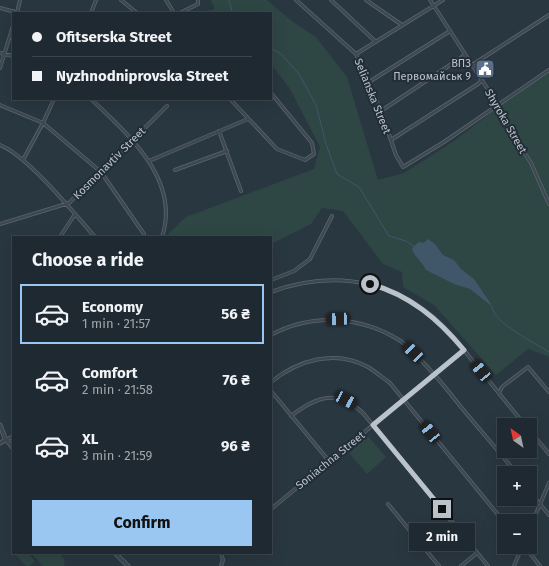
<!DOCTYPE html>
<meta charset="utf-8">
<style>
body{margin:0;font-family:"Fira Sans",sans-serif;background:#2c353d;color:#f1f3f6;height:100vh;display:flex;flex-direction:column;font-size:15px;white-space:nowrap}
*{box-sizing:border-box;margin:0}
p{font-size:13px;color:#a1a6ab}
.icon{flex:none;width:22px;height:22px;fill:none;stroke:currentColor;stroke-width:2;stroke-linecap:round;stroke-linejoin:round}
.map{position:relative;flex:1;overflow:hidden}
.sheet{position:absolute;left:12px;top:236px;width:260px;height:318px;display:flex;flex-direction:column;background:#1f2931;border-radius:0px;box-shadow:0 4px 16px #0002,0 0 0 1px #3c454d}
.sheet>*{flex:none}
.banner{position:absolute;left:12px;top:12px;width:260px;height:88px;border-radius:0px;box-shadow:0 4px 16px #0002,0 0 0 1px #3c454d;display:grid;align-content:center;height:88px;padding:0 20px;background:#1f2931}
.needle{width:26px;rotate:327deg}
.buttons{position:absolute;left:497px;top:418px;display:grid;gap:8px}
.buttons a{display:grid;place-items:center;width:40px;height:40px;border-radius:0px;background:#1f2931;box-shadow:0 4px 16px #0002,0 0 0 1px #3c454d;font-size:20px}
.end{position:absolute;width:18px;height:18px;margin:-9px;border:5px solid #bac3cb;background:#111;box-shadow:0 0 0 2px #111}
.from{border-radius:50%}
.bubble{position:absolute;height:28px;border-radius:0px;background:#1f2931;box-shadow:0 4px 16px #0002,0 0 0 1px #3c454d;font-size:13px;font-weight:700;line-height:28px;text-align:center}
.car{position:absolute;width:12px;height:24px;margin:-12px -6px;border-radius:5px;box-shadow:0 0 3px 1px #0007;background:linear-gradient(#222 24%,#8ab4d8 0 40%,#222 0 76%,#8ab4d8 0 86%,#222 0)}
.banner b{display:flex;align-items:center;gap:14px;height:38px;font-size:15px}
.banner b+b{border-top:1px solid #3c454d}
.banner i{width:10px;height:10px;background:#f1f3f6}
ul{padding:0;list-style:none}
li{display:flex;align-items:center;gap:12px;height:60px;margin:0 8px 6px;padding:0 12px;border:2px solid transparent;border-radius:0px}
li div{flex:1}
li b{display:block;font-size:15px}
li em{font-style:normal;font-weight:700}
li.active{border-color:#99c7f1}
li>.icon{width:36px;height:36px;stroke-width:1.5}
h2{padding:0 20px;font-size:18px;line-height:48px}
.cta{display:flex;gap:8px;margin-top:auto;padding:8px 20px}
.cta a{flex:1;height:46px;border-radius:0px;background:#99c7f1;color:#111;font-size:16px;font-weight:700;line-height:46px;text-align:center}
.map>svg:first-child{display:block}
.green{fill:#2e4644}
.water{fill:#405769}
.lines{fill:none;stroke-linecap:round;stroke-linejoin:round}
.stream{stroke:#405769;stroke-width:1}
.minor-casing{stroke:#5b666e;stroke-width:4}
.tertiary-casing{stroke:#5b666e;stroke-width:5}
.minor{stroke:#3d4851;stroke-width:2.5}
.tertiary{stroke:#3d4851;stroke-width:3.5}
.route{stroke:#bac3cb;stroke-width:5}
.labels{text-anchor:middle;stroke-width:4;stroke-linejoin:round;paint-order:stroke}
.poi-label{font-size:11px;fill:#bac3cb;stroke:#222d37;text-anchor:end}
.street-label{font-size:11px;fill:#bac3cb;stroke:#222d37}
</style>
<div class="map">
<svg width="549" height="566" viewBox="0 0 549 566">
<rect width="100%" height="100%" fill="#293741"/>
<path class="green" d="M211 0H267L293 22 316 37 347 77 378 180 404 173 454 141 500 106 549 71V357L528 349 496 375 434 305 403 287 402 272 383 264 343 211 322 208 311 224 271 244V237H167L169 233 186 217 314 169 320 147 290 89 271 64V13H209L207 11 215 9Z
M368 436 386 457 367 474 349 453Z
M14 553H28L35 561 30 566H26Z
M31 553H59C63 557 66 560 64 566H43Z"/>
<path class="water" d="M428 239 435 244 443 255 454 260 461 269 474 279 493 307 470 289 454 284 426 270C422 261 413 256 412 248L419 242 424 243Z"/>
<g class="lines">
<path class="stream" d="M229 0 232 11 235 13
M271 48 281 54 299 74 316 105 326 144 337 174 359 187 389 236 406 241 415 247
M492 307C494 323 535 343 549 352"/>
<g class="minor-casing">
<path id="minor" d="M121 0 137 13
M166 0 174 13
M296 0 356 54 381 111 396 155 403 167 444 142 549 70
M331 0 375 41
M366 0 402 25
M430 0 498 105 509 129 531 163 549 204
M0 8 19 13
M17 13 20 0
M91 13 96 0
M180 13 198 4V0
M0 53 13 56
M356 54 443 0
M472 65 549 15
M0 68 13 26
M369 82 450 31
M91 99C128 134 181 180 162 237
M230 99 277 149 305 160 314 154 312 143 271 93
M0 105 43 123 101 172 144 234
M381 111 465 55
M219 131 241 191
M391 140 478 84 482 80
M0 145C28 156 74 213 95 237
M23 160 43 123 54 99
M149 161 248 119
M175 170 227 151
M0 224 69 203 167 106
M60 237 75 214
M271 280 294 271 310 259 332 216
M271 292C325 272 381 277 427 312 446 326 460 345 475 364 492 384 508 405 525 425
M271 335C312 313 360 316 399 340 406 344 411 351 417 356 433 372 447 389 461 407 479 429 498 450 516 473
M271 382C298 360 335 349 368 367 376 372 383 378 390 383L504 522
M271 391 329 461
M499 393 502 387 528 367 549 392
M291 416C317 396 337 389 363 413L488 566
M530 431 549 454
M6 440 13 436
M530 492 549 515
M388 504 439 566
M271 509 464 350
M530 528 549 483
M525 547 540 566
M221 566 223 560 221 553
M461 566 477 553
M514 566 522 547"/>
</g>
<g class="tertiary-casing">
<path id="tertiary" d="M0 425 5 438 13 448
M0 443 6 440
M115 553 128 566"/>
</g>
<use href="#minor" class="minor"/>
<use href="#tertiary" class="tertiary"/>
</g>
<g class="lines">
<path class="route" d="M370 284C410 295 438 319 464 350L373 425 442 509"/>
</g>
<defs>
<g id="civic-square" transform="scale(1)"><rect x="-9" y="-9" width="18" height="18" rx="4" fill="#5c6f8a" stroke="#222d37"/><path d="M-.6-6.5H3V-4.5H.6V-3L4-1V1h2V6H-6V1h2V-1L-.6-3ZM-1.2 2.5V6h2.4V2.5Z" fill="#fff"/></g>
</defs>
<g fill-rule="evenodd">
<use href="#civic-square" x="485" y="69"/>
</g>
<g class="labels">
<g class="poi-label">
<text x="471" y="67">ВПЗ<tspan x="471" dy="13">Первомайськ 9</tspan></text>
</g>
<g class="street-label">
<text transform="translate(373 96) rotate(68)" y="4">Selianska Street</text>
<text transform="translate(506 121) rotate(60)" y="4">Shyroka Street</text>
<text transform="translate(109 163) rotate(-45)" y="4">Kosmonavtiv Street</text>
<text transform="translate(330 460) rotate(-39)" y="4">Soniachna Street</text>
</g>
</g>
</svg>
<div class="buttons">
<a><svg class="needle" viewBox="-14 -14 28 28"><path d="M0-13l5 13h-10z" fill="#e53935"/><path d="M0 13l5-13h-10z" fill="#a1a6ab"/></svg></a>
<a>+</a>
<a>−</a>
</div>
<i class="end from" style="left:370px;top:284px"></i>
<i class="end" style="left:442px;top:509px"></i>
<div class="bubble" style="left:409px;top:523px;width:66px">2 min</div>
<i class="car" style="left:338px;top:319px;rotate:268deg"></i>
<i class="car" style="left:413px;top:352px;rotate:315deg"></i>
<i class="car" style="left:481px;top:371px;rotate:321deg"></i>
<i class="car" style="left:346px;top:400px;rotate:118deg"></i>
<i class="car" style="left:430px;top:432px;rotate:322deg"></i>
<div class="banner">
<b><i class="from"></i>Ofitserska Street</b>
<b><i></i>Nyzhnodniprovska Street</b>
</div>
<section class="sheet">
<h2>Choose a ride</h2>
<ul>
<li class="active"><svg class="icon" aria-label="car" viewBox="0 0 24 24"><path d="M5 17H2v-5l4-1 3-4h7l3 4 3 1v5h-3M9 17h6M6 11h13"/><circle cx="7" cy="17" r="2"/><circle cx="17" cy="17" r="2"/></svg><div><b>Economy</b><p>1 min · 21:57</p></div><em>56 ₴</em></li>
<li><svg class="icon" aria-label="car" viewBox="0 0 24 24"><path d="M5 17H2v-5l4-1 3-4h7l3 4 3 1v5h-3M9 17h6M6 11h13"/><circle cx="7" cy="17" r="2"/><circle cx="17" cy="17" r="2"/></svg><div><b>Comfort</b><p>2 min · 21:58</p></div><em>76 ₴</em></li>
<li><svg class="icon" aria-label="car" viewBox="0 0 24 24"><path d="M5 17H2v-5l4-1 3-4h7l3 4 3 1v5h-3M9 17h6M6 11h13"/><circle cx="7" cy="17" r="2"/><circle cx="17" cy="17" r="2"/></svg><div><b>XL</b><p>3 min · 21:59</p></div><em>96 ₴</em></li>
</ul>
<div class="cta"><a>Confirm</a></div>
</section>
</div>
